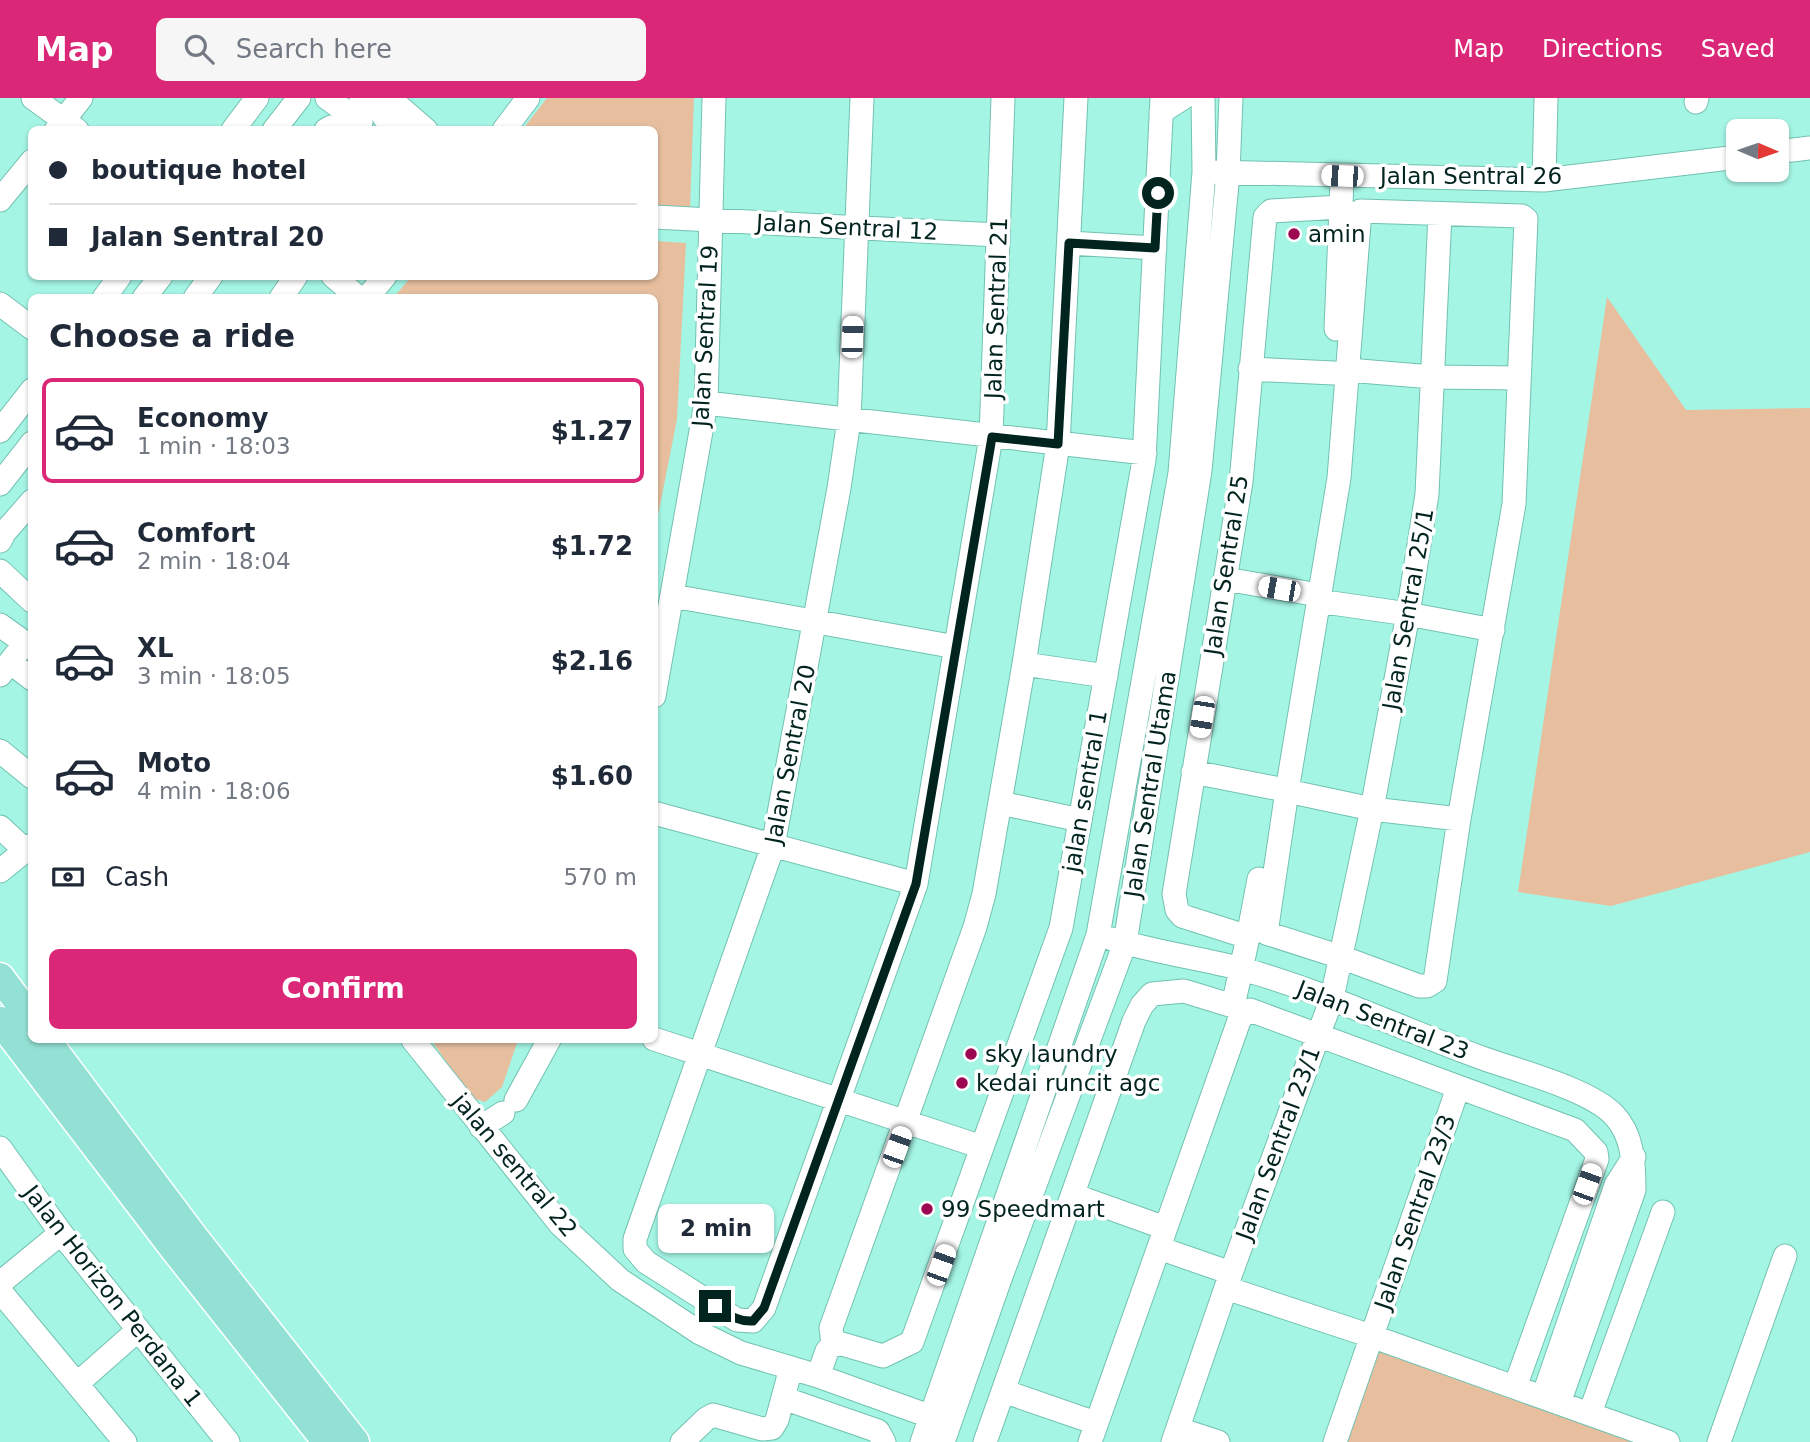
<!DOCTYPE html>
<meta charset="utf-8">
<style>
body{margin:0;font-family:"DejaVu Sans",sans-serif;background:#f6f6f7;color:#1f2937;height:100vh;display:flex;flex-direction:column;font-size:26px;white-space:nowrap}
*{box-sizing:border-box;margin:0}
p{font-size:23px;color:#747a83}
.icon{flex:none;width:38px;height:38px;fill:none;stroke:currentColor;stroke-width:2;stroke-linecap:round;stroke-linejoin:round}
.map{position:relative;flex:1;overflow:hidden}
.sheet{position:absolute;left:28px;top:196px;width:630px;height:749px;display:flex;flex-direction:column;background:#fff;border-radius:10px;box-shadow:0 2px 5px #0004}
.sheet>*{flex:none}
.hud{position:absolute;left:28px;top:28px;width:630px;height:154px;border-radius:10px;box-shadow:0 2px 5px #0004;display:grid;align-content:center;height:154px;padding:0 21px;background:#fff}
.needle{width:46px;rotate:92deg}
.controls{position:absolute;left:1726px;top:21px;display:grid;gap:14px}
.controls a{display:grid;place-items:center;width:63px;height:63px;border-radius:10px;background:#fff;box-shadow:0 2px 5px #0004;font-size:35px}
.end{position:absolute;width:32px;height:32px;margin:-16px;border:9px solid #02241f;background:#fff;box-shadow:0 0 0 4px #fff}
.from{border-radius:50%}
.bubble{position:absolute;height:49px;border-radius:10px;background:#fff;box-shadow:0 2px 5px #0004;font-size:23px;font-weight:700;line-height:49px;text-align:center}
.car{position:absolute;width:21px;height:42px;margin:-21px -10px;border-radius:9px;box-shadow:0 0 5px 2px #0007;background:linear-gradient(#fff 24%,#345 0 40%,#fff 0 76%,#345 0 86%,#fff 0)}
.hud b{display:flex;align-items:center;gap:24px;height:66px;font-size:26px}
.hud b+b{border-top:2px solid #e0e1e3}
.hud i{width:18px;height:18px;background:#1f2937}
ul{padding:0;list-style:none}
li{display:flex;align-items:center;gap:21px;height:105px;margin:0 14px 10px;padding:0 7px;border:4px solid transparent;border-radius:10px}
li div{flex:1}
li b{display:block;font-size:26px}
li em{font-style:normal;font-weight:700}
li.selected{border-color:#db2777}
li>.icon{width:63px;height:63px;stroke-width:1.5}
h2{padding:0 21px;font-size:32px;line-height:84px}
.pay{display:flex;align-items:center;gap:18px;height:77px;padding:0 21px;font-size:26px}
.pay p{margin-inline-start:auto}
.button{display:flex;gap:14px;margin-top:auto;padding:14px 21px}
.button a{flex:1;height:80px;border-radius:10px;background:#db2777;color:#fff;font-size:28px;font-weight:700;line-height:80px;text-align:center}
header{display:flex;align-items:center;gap:42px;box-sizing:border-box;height:98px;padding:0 35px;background:#db2777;color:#fff}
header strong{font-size:33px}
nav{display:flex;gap:38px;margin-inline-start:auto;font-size:24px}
.search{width:490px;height:63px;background:#f6f6f7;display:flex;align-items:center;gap:18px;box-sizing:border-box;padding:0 24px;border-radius:10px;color:#747a83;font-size:26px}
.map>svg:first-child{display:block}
.green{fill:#e7bf9f}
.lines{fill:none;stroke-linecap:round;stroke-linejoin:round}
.minor-casing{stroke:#72c2b2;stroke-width:25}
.major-casing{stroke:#fff;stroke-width:31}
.minor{stroke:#fff;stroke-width:23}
.major{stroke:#93e1d4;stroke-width:28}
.route{stroke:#02241f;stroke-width:9}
.poi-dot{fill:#9d0752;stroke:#fff;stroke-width:2.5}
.labels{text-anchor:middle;stroke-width:7;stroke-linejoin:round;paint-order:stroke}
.street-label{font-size:23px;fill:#02241f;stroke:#fff}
.poi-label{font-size:23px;fill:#02241f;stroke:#fff;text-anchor:start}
</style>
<header>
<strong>Map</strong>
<div class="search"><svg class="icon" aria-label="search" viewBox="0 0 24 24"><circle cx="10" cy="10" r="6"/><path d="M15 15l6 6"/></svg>Search here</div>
<nav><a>Map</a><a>Directions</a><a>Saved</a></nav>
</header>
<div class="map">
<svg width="1810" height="1344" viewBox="0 0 1810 1344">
<rect width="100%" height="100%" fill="#a5f5e5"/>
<path class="green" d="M547 0H694L690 111 655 109 654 32H522Z
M655 143 686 145 677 321 655 433 654 200 394 199 411 179 654 178Z
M1607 199 1686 312 1810 310V754L1611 808 1518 794Z
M431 942H518L502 989 485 1004 472 1000Z
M1368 1249 1642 1344H1337Z"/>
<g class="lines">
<g class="minor-casing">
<path id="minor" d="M33 0 77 32
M327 0 361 24
M361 0 373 11
M389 0 426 32
M862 0 849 322 839 390 773 748 635 1141V1151L646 1164 737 1222 753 1223 764 1210 916 786 991 339 1003 0
M1696 4 1697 0
M1161 14 1183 0
M384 19 399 32
M56 32 81 0
M233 32 257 0
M274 32 299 0
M326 32 331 29 341 32
M504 32 528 0
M1776 54 1810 50
M1214 74 1544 82 1738 59
M1544 82 1546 0
M0 102 32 63
M1360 113 1522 118 1526 121 1514 406 1459 721 1435 883 1427 888H1419L1341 859 1266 835 1287 693 1339 380Z
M654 119 998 137
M1069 145 1155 150
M333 178 359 200
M104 200 120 178
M144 200 161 178
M195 200 211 178
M281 200 296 178
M367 200 385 178
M0 206 32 230
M1336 231 1341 109
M1250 271 1334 275
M1348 272 1432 279 1519 280
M706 305 1145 355
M0 333 32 292
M0 386 32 345
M0 443 4 435 32 403
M0 473 32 503
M1225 481 1307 495
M673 498 956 549
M1318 503 1408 516 1493 532
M0 527 32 550
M10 564 32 581
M1024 566 1106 578
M0 577 25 545
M654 598 706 305 714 0
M0 653 32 679
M1193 674 1275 690
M1287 693 1372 711 1459 721
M1001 705 1080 722
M654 715 916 786
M0 729 26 753
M0 773 32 747
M1248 839 1259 781
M1112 841C1154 854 1199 860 1242 871 1325 894 1402 931 1482 960 1518 973 1589 991 1614 1017 1633 1037 1634 1065 1634 1092L1559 1305
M654 941 982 1049
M413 942 560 1126 620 1182 700 1235 741 1255 818 1278 943 1323
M516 1002 549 942
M481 1029 503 1015
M0 1050 61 1135 228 1344
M1073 1097 1157 1127
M1159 1150 1231 1175
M0 1185 61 1135
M1226 1190 1371 1238 1668 1344
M0 1193 125 1344
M833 1247 831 1230 975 829 984 796 1024 566 1058 346 1076 0
M818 1278 827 1253 833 1247 842 1246 883 1258 912 1244 1061 830 1144 362 1162 0
M78 1285 138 1232
M1003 1293 1087 1322
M1543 1299 1616 1087 1634 1059
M783 1300 878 1333 884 1344
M1590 1315 1663 1114
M1178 1331 1218 1344
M682 1344 706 1321 713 1317 762 1331 772 1330 777 1322 791 1270
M922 1344 1098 837 1180 375 1204 74 1203 0
M943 1344 1000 1181 1125 845 1200 373 1228 75 1231 0
M985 1344 1134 923 1142 907 1152 896 1184 893 1233 908 1248 839 1182 818 1177 812 1174 796 1241 384 1265 119 1271 113 1341 109 1342 78
M1090 1344 1240 920 1250 912 1575 1032 1596 1054 1597 1061 1515 1289
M1173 1344 1231 1175 1332 900 1372 711 1408 516 1427 396 1440 116
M1335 1344 1458 990
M1719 1344 1785 1158"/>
</g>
<g class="major-casing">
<path id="major" d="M0 879 32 922
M0 923 175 1152 327 1344
M46 942 193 1138 355 1344"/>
</g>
<use href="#minor" class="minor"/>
<use href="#major" class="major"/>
</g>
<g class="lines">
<path class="route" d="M715 1208C728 1216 737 1224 753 1223L764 1210 916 786 992 339 1058 346 1069 145 1155 150 1158 95"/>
</g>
<g class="poi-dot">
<circle cx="1294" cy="136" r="7"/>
<circle cx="971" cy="956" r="7"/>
<circle cx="962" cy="985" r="7"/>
<circle cx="927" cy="1111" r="7"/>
</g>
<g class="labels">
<g class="street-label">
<text x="1471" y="86">Jalan Sentral 26</text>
<text transform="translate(847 129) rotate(3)" y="8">Jalan Sentral 12</text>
<text transform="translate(996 210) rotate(-88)" y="8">Jalan Sentral 21</text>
<text transform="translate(705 238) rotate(-87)" y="8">Jalan Sentral 19</text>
<text transform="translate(1226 467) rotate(-81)" y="8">Jalan Sentral 25</text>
<text transform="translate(1408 511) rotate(-80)" y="8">Jalan Sentral 25/1</text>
<text transform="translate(790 656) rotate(-79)" y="8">Jalan Sentral 20</text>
<text transform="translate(1150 686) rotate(-81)" y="8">Jalan Sentral Utama</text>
<text transform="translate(1085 693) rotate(-80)" y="8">jalan sentral 1</text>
<text transform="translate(1383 922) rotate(21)" y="8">Jalan Sentral 23</text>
<text transform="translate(1278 1045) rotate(-70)" y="8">Jalan Sentral 23/1</text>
<text transform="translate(515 1067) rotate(50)" y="8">jalan sentral 22</text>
<text transform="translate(1415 1114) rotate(-71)" y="8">Jalan Sentral 23/3</text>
<text transform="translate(113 1198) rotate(52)" y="8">Jalan Horizon Perdana 1</text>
</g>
<g class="poi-label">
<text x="1308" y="144">amin</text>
<text x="985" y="964">sky laundry</text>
<text x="976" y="993">kedai runcit agc</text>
<text x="941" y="1119">99 Speedmart</text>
</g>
</g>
</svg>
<div class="controls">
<a><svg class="needle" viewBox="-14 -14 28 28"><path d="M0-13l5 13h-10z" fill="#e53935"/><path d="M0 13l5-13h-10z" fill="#747a83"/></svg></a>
</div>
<i class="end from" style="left:1158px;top:95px"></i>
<i class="end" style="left:715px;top:1208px"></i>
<div class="bubble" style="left:658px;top:1106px;width:116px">2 min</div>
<i class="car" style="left:1342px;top:78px;rotate:272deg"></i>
<i class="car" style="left:852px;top:239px;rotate:2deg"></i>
<i class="car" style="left:1279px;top:491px;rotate:280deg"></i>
<i class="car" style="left:1202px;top:619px;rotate:189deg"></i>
<i class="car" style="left:897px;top:1049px;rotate:20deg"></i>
<i class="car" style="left:1587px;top:1086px;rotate:20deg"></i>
<i class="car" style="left:941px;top:1167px;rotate:20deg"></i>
<div class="hud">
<b><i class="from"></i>boutique hotel</b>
<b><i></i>Jalan Sentral 20</b>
</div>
<section class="sheet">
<h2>Choose a ride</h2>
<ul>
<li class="selected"><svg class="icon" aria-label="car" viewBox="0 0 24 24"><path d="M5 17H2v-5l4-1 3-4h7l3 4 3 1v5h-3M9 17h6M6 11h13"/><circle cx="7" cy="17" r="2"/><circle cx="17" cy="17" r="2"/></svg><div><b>Economy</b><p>1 min · 18:03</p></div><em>$1.27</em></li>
<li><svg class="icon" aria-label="car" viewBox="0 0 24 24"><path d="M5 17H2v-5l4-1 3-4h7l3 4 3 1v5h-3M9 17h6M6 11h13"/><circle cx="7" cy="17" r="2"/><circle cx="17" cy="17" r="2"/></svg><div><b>Comfort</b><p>2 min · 18:04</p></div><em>$1.72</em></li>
<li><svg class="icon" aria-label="car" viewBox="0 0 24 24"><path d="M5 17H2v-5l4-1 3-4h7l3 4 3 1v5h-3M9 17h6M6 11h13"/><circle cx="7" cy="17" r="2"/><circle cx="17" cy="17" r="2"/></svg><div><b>XL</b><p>3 min · 18:05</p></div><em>$2.16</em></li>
<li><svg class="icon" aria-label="car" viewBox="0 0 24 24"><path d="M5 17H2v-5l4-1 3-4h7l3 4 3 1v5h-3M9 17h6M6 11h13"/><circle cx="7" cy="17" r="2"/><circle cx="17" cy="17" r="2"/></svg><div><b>Moto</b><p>4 min · 18:06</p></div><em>$1.60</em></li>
</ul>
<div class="pay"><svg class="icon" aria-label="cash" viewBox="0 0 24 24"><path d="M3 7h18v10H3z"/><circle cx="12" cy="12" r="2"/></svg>Cash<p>570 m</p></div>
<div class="button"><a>Confirm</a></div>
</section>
</div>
